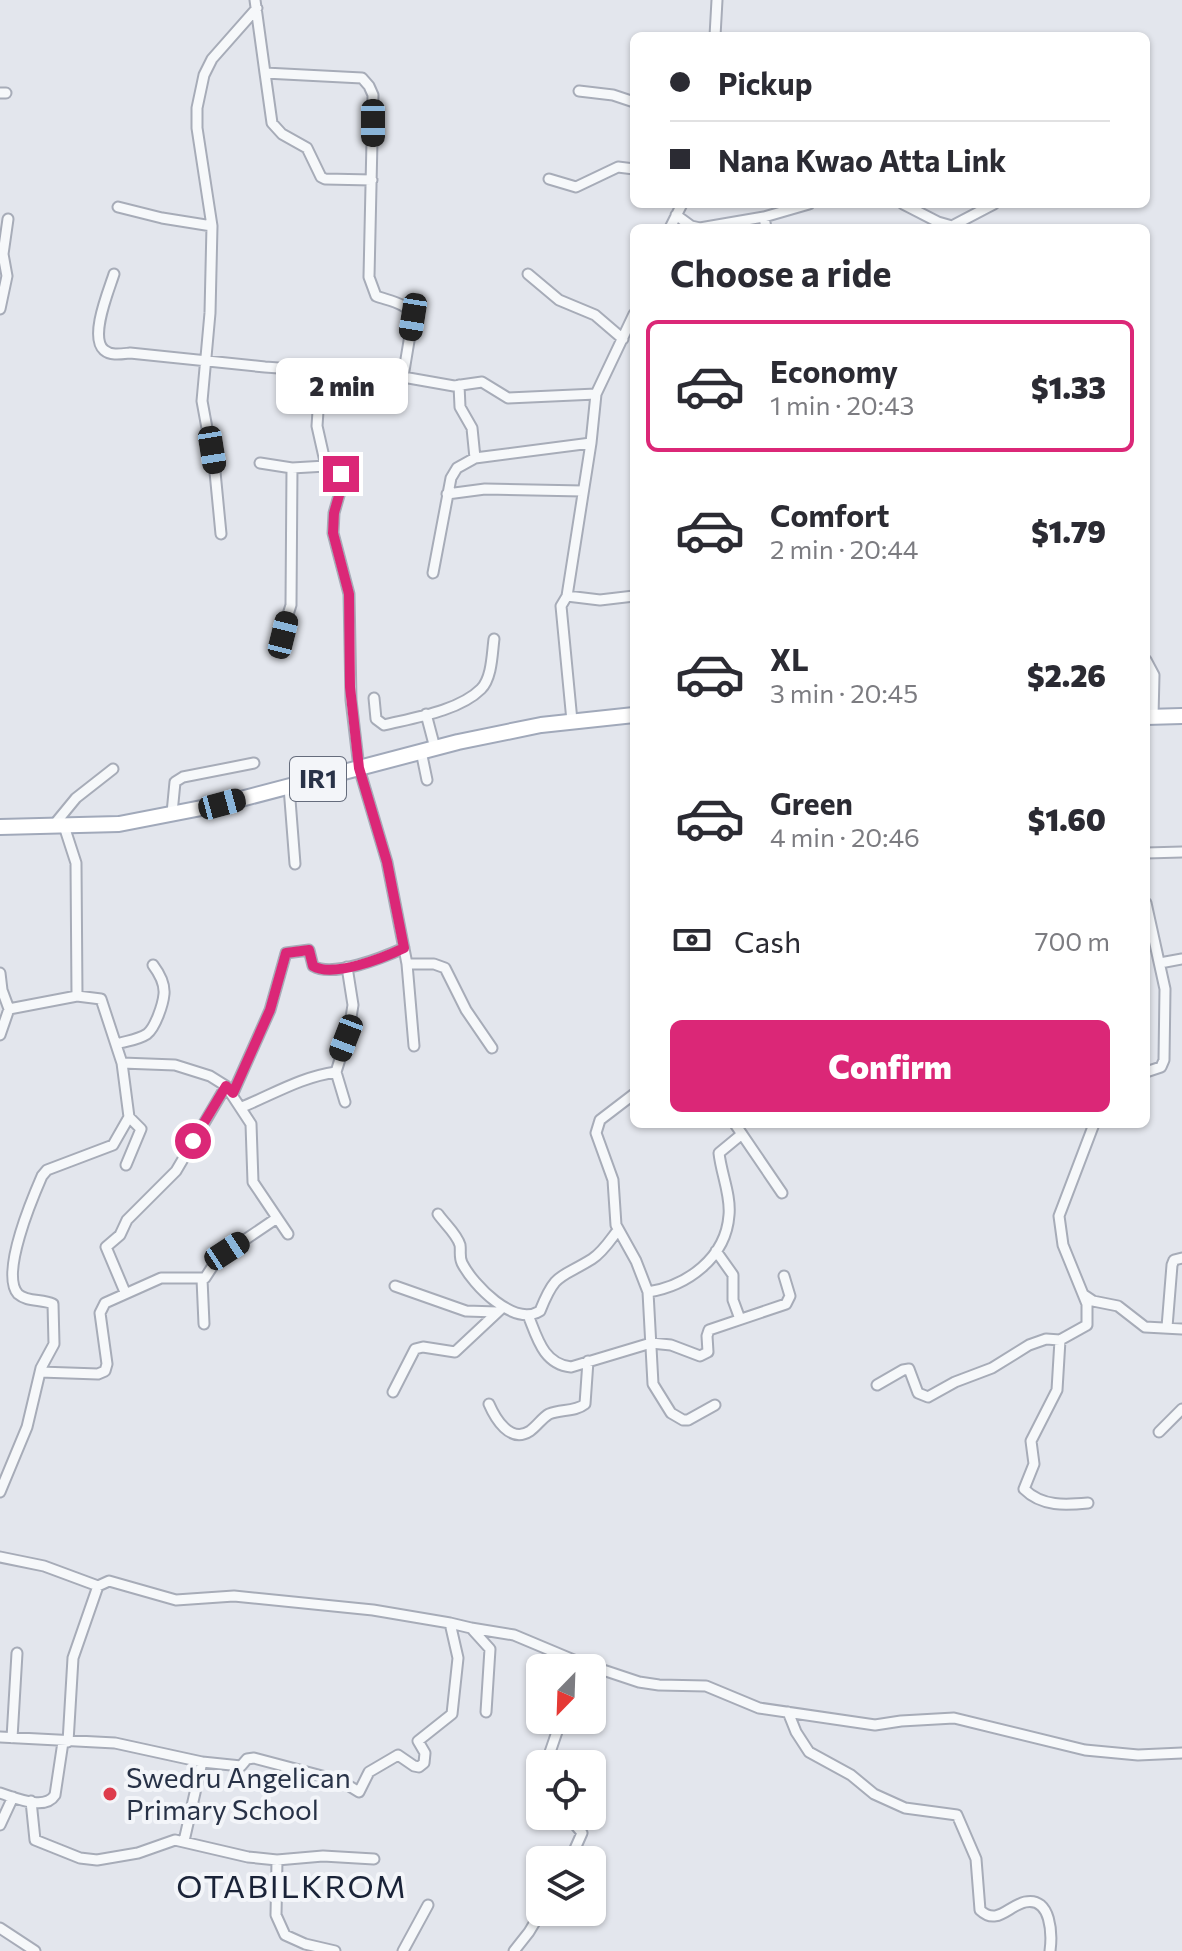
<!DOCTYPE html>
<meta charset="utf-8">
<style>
body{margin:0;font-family:Commissioner,sans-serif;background:#f2f2f3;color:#2b2b33;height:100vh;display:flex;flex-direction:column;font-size:30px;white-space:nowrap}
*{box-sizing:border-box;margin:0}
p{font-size:26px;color:#7c7c81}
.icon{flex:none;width:44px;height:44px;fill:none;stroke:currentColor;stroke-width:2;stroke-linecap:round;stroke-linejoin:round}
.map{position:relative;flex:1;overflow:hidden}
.sheet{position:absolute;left:630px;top:224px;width:520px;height:904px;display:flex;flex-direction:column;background:#fff;border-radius:12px;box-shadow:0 2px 6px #0004}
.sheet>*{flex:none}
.top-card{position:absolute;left:630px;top:32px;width:520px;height:176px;border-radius:12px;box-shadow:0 2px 6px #0004;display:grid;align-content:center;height:176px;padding:0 40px;background:#fff}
.needle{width:52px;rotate:203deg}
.buttons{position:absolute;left:526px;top:1654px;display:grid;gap:16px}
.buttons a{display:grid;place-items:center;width:80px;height:80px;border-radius:12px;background:#fff;box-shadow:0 2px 6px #0004;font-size:40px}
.end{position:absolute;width:36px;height:36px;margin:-18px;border:10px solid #db2777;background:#fff;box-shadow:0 0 0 4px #fff}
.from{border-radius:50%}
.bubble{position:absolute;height:56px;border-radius:12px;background:#fff;box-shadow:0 2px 6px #0004;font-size:26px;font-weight:800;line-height:56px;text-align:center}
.car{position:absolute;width:24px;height:48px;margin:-24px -12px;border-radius:10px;box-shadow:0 0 6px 2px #0007;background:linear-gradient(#222 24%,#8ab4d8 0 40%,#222 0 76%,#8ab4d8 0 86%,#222 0)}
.top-card b{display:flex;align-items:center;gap:28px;height:76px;font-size:30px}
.top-card b+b{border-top:2px solid #e1e1e2}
.top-card i{width:20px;height:20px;background:#2b2b33}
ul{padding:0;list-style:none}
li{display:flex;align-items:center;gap:24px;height:132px;margin:0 16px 12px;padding:0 24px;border:4px solid transparent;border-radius:12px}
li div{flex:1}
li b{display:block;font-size:30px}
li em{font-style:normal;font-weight:800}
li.selected{border-color:#db2777}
li>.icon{width:72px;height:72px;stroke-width:1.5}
h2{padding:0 40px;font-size:36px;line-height:96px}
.pay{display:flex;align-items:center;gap:20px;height:88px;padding:0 40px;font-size:30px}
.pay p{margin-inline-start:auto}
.button{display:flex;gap:16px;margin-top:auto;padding:16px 40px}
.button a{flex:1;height:92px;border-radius:12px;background:#db2777;color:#fff;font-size:32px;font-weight:800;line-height:92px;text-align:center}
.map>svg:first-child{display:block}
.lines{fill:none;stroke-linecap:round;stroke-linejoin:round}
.minor-casing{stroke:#a7acb8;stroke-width:13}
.primary-casing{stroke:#a1a9ba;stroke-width:18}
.minor{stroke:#f6f8fa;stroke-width:9}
.primary{stroke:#fff;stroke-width:14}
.route{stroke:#db2777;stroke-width:10}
.poi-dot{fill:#de3c4c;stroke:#f3f5f9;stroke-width:3}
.labels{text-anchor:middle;stroke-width:8;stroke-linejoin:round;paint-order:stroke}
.shield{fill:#f3f5f9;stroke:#656c7c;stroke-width:2}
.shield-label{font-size:26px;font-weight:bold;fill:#283247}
.poi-label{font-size:28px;fill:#283247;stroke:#f3f5f9;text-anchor:start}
.quarter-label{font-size:32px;letter-spacing:2px;fill:#1a2338;stroke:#f3f5f9}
</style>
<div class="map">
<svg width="1182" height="1951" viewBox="0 0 1182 1951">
<rect width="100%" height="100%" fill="#e3e6ed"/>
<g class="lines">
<g class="minor-casing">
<path id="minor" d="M255 0 265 73 362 78 369 86 373 95 369 277 376 296C389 301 408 303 413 317L403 377
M715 36 717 0
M265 73 272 123 282 134 307 148 321 177 325 179 372 180
M579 91 613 95 634 102
M0 93H6
M549 179 576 187 618 167 634 169
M903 204 938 222 952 226 994 204
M118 207 162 218 212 226
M676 215 691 226 700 228 764 217 766 228
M764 217 809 204
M670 228 682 204
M114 274C109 290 89 337 104 350 111 356 121 354 130 353L265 367 403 377 454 386 482 382 508 398 596 394
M528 274 559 300 595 315 623 339
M0 309 7 276 3 254 8 219
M459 385 460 407 472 428 475 458
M260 463 292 468
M326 466 317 426 318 411 335 391 342 372
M447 494 485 489 583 491
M221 534 215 472 202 401 210 313 212 226 197 128V108L204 75 212 59 257 8
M433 573 451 478 457 468 475 458 591 443
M567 596 600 600 634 596
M277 649 291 605 292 468 326 466 344 478 334 513 333 533 349 594 351 700 359 768 387 862 407 964H434L445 968 466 1010 492 1048
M1146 660 1154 675 1153 717
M374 698 376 719 384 725C413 718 459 711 481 689 492 678 492 654 494 639
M426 714 435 748
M572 721 561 606 567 596 591 443 596 394 634 314
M421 751 427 780
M289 787 295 864
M172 813 175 782 183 777 254 763
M53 826 76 798 113 769
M64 826 76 863 77 996
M1146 853 1182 852
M1146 903 1165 989 1164 1060 1161 1067 1146 1072
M1160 963 1182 959
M407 964 414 1046
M0 973 2 990 9 1009
M0 1035 9 1009 77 996 101 999 122 1063 129 1117 141 1129 126 1165
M117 1044C126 1041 138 1040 147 1034 155 1028 163 1005 164 994 165 983 159 973 153 965
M122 1063 175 1065 210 1076 226 1086 251 1124 253 1182 288 1234
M233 1093 270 1010 286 953 309 950 313 966C333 978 384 957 404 948
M634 1094 600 1120 596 1133 613 1180 616 1225 636 1261 648 1292 653 1384 671 1413 683 1420H688L715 1405
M345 1102 336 1072 349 1030 353 1005 347 967
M242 1107C274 1094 301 1077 336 1072
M735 1124 782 1193
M438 1214C444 1223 457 1234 460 1245 461 1251 459 1257 462 1263 473 1285 514 1327 540 1311 556 1271 560 1279 592 1259 603 1252 611 1239 618 1230
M716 1251 733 1275V1300L740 1319
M202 1279 204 1324
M395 1286 466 1311 497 1312
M125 1292 106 1247 120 1235 127 1220 176 1171 226 1086
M648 1292C687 1286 726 1258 729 1215 731 1195 721 1173 719 1153L742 1134
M1084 1295 1093 1301 1118 1306 1145 1327 1182 1329
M528 1315C537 1337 543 1364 571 1367L651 1343 671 1345 700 1356 708 1352 707 1336 709 1330 786 1304 790 1296 784 1276
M1167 1327 1172 1265 1174 1260 1182 1258
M1060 1340 1057 1390 1031 1441 1034 1464 1024 1489C1042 1507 1066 1505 1088 1503
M40 1372 98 1374 105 1371 107 1364 100 1313 105 1303 161 1278H205L218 1258 277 1218
M877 1385 903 1370 909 1369 918 1393 928 1397 955 1382 992 1368 1029 1345 1046 1339 1060 1340 1087 1325V1304L1063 1245 1059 1216 1094 1124
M393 1392 415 1349 423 1347 455 1352 502 1308
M489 1404C495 1418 510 1444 530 1431 537 1426 542 1418 549 1414 561 1409 575 1412 585 1404L588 1361
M1159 1432 1182 1409
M0 1492 27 1427 41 1368 54 1344 53 1304C42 1299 27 1302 18 1294 0 1274 32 1199 42 1176L47 1170 113 1145 129 1117
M0 1557 44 1566 98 1586
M471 1628 514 1635 576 1661 639 1682 659 1685 706 1686 759 1708 875 1725 901 1721 954 1718 1085 1750 1138 1755 1182 1753
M788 1712 796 1732 809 1752 851 1775 874 1794 905 1808 957 1815 976 1859 980 1910C997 1926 1008 1906 1025 1902 1052 1896 1052 1936 1050 1951
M0 1737 115 1743 202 1762 241 1766 247 1759 254 1758 341 1781 359 1792 369 1772 398 1755 414 1766 419 1767 424 1763 425 1753 418 1741 452 1714 458 1658 450 1623
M12 1738 17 1653
M68 1742 73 1658 98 1586 109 1581 176 1600 234 1596 373 1610 450 1623 471 1628 490 1649 486 1712
M546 1764 561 1720
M540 1781V1791
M0 1793C16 1798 45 1811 55 1795L63 1742
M31 1801 35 1840 80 1858 97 1860 138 1853 175 1840 248 1857 277 1860 323 1856 374 1859
M568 1816 582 1833 570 1860
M0 1825 13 1797
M184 1841 202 1762
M277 1860 276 1915 285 1935 305 1944 335 1951
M0 1928 35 1951
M403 1951 428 1905
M514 1951 529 1932 541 1912"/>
</g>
<g class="primary-casing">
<path id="primary" d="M1146 717 1182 716
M0 827 119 824 222 804 458 742 541 725 634 715"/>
</g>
<use href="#minor" class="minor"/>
<use href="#primary" class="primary"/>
</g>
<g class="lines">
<path class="route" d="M193 1141 226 1086 233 1093 270 1010 286 953 309 950 313 966C333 978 383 958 404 948L387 862 359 768 350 687 349 594 333 533 334 513 344 478 341 474"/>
</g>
<circle class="poi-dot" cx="110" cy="1794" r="8"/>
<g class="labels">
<rect class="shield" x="290" y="757" width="56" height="44" rx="6"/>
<g class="shield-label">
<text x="318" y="788">IR1</text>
</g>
<g class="poi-label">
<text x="126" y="1788">Swedru Angelican<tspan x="126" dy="32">Primary School</tspan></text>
</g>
<g class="quarter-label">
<text x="292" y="1898">OTABILKROM</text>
</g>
</g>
</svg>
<div class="buttons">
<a><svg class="needle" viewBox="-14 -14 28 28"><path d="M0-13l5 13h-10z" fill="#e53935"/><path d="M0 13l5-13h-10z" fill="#7c7c81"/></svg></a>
<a><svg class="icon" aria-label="locate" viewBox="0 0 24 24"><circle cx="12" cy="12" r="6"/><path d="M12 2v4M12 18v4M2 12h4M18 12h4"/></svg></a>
<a><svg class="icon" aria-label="layers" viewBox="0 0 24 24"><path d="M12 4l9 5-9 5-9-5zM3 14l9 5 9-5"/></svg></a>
</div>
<i class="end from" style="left:193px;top:1141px"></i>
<i class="end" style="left:341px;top:474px"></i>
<div class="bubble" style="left:276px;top:358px;width:132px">2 min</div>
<i class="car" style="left:373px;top:123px;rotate:180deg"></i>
<i class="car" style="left:413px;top:317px;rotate:189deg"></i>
<i class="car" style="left:212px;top:450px;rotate:171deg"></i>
<i class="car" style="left:283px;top:635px;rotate:14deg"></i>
<i class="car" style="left:222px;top:804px;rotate:75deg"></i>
<i class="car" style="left:346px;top:1038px;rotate:201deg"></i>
<i class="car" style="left:227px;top:1251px;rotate:57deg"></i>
<div class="top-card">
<b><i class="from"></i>Pickup</b>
<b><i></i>Nana Kwao Atta Link</b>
</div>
<section class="sheet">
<h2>Choose a ride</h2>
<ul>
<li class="selected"><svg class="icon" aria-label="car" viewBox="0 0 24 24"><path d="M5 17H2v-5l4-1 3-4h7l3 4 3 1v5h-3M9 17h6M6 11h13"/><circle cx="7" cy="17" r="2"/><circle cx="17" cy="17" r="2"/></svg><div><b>Economy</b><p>1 min · 20:43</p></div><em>$1.33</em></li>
<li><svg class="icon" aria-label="car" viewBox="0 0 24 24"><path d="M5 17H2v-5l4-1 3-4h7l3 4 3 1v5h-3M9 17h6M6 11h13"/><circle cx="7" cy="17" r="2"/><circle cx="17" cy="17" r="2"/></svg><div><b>Comfort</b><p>2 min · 20:44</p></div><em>$1.79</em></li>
<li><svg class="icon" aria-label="car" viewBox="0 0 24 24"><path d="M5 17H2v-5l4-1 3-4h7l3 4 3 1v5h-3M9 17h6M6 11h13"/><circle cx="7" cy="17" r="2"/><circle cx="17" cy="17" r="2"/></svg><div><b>XL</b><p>3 min · 20:45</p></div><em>$2.26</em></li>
<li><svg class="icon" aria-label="car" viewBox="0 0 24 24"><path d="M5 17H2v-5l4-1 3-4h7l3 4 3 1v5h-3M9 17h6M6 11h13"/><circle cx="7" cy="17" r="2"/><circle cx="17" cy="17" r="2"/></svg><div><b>Green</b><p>4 min · 20:46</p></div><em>$1.60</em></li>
</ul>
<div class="pay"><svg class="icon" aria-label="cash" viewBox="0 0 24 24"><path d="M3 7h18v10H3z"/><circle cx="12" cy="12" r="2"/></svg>Cash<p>700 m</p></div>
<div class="button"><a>Confirm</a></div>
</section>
</div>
